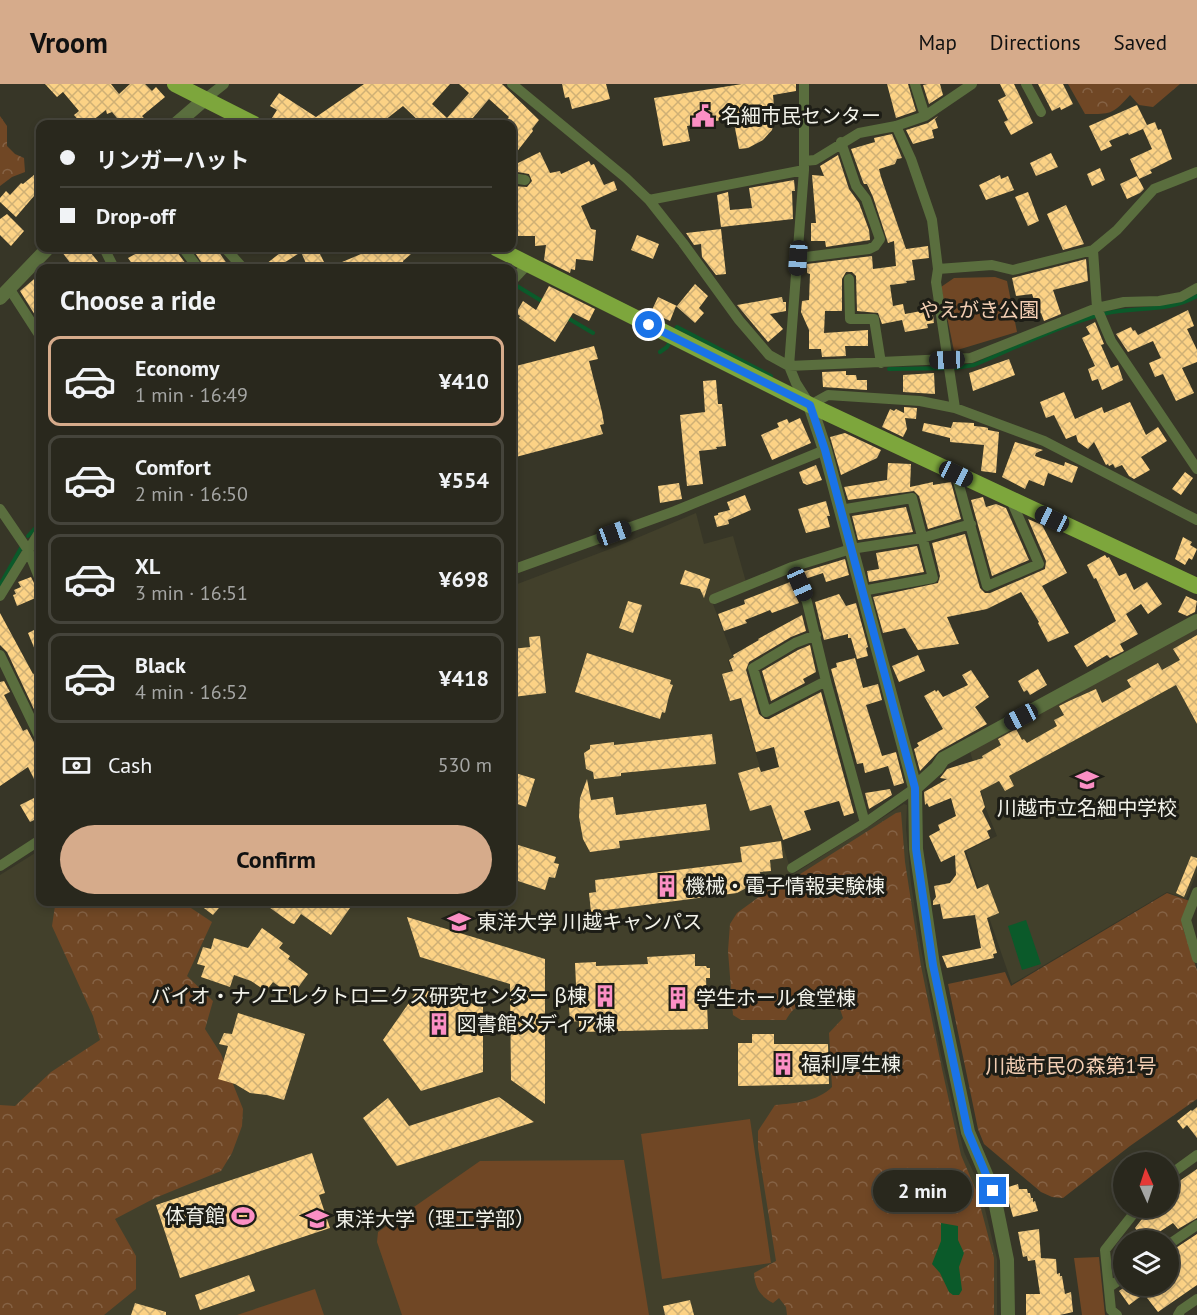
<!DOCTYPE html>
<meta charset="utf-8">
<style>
body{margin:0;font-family:"PT Sans","Noto Sans JP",sans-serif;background:#35342a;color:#f1f3f6;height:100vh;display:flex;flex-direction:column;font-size:22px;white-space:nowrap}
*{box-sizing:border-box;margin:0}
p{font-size:20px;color:#a5a6a4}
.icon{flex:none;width:33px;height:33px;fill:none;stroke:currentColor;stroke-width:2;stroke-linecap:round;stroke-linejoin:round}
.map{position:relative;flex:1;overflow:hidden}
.panel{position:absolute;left:36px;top:180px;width:480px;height:642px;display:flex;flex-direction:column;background:#29281d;border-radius:12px;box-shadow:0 3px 9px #0003,0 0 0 2px #45443b}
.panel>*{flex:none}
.banner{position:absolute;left:36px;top:36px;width:480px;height:132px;border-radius:12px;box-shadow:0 3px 9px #0003,0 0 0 2px #45443b;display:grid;align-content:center;height:132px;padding:0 24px;background:#29281d}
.needle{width:39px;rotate:357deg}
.controls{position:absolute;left:1113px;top:1068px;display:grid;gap:12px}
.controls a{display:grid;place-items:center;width:66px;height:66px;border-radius:50%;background:#29281d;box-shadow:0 3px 9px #0003,0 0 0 2px #45443b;font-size:30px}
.end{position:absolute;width:27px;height:27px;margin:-14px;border:8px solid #1a73e8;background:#fff;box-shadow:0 0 0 3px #fff}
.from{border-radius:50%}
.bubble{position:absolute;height:42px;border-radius:21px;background:#29281d;box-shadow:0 3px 9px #0003,0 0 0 2px #45443b;font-size:20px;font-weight:800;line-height:42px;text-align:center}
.car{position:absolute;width:18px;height:36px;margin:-18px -9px;border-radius:8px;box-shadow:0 0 4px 2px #0007;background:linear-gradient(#222 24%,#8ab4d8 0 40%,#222 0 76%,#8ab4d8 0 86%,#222 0)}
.banner b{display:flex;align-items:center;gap:21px;height:57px;font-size:22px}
.banner b+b{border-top:2px solid #45443b}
.banner i{width:15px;height:15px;background:#f1f3f6}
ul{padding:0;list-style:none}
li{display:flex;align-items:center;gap:18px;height:90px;margin:0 12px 9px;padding:0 12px;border:3px solid #45443b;border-radius:12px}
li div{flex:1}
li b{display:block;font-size:22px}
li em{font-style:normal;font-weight:800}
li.current{border-color:#d6ab8b}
li>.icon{width:54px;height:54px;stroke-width:1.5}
h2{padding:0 24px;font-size:27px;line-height:72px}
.pay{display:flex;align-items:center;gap:15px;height:66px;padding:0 24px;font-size:22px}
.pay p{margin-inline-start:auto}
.action{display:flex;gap:12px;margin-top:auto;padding:12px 24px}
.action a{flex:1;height:69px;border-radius:36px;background:#d6ab8b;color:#111;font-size:24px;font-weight:800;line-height:69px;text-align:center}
header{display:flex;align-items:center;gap:36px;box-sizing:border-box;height:84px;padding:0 30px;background:#d6ab8b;color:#111}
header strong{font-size:28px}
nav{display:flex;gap:33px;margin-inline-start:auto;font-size:21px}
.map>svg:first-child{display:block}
.built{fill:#42402b}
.forest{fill:url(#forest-crowns)}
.green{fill:#704725}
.water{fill:#0b5a2a}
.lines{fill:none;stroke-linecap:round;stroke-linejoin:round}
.stream{stroke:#0b5a2a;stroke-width:4}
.building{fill:url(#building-cross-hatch)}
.minor{stroke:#5a6e3e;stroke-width:10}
.tertiary{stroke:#5a6e3e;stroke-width:14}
.primary{stroke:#7da63c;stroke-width:16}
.route{stroke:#1a73e8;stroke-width:8}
.labels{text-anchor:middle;stroke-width:6;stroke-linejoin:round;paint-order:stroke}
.poi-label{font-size:20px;fill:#f3f3ea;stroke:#1d1d16;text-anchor:start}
.park-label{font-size:20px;fill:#f2ceb3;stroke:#1d1d16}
</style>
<header>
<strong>Vroom</strong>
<nav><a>Map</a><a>Directions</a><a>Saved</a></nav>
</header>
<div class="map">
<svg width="1197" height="1231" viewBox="0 0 1197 1231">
<defs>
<pattern id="forest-crowns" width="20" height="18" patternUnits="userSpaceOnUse" patternTransform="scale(1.5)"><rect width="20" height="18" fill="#704725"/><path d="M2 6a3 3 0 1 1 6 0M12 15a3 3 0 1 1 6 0" fill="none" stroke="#856245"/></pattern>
<pattern id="building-cross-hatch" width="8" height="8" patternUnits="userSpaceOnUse" patternTransform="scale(1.5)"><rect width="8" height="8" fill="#fcd285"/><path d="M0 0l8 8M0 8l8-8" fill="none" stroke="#cfb075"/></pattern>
</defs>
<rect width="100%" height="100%" fill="#373627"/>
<path class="built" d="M696 429 704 460 733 452 746 498 710 512 733 573 728 576 792 791 904 720 907 721 906 744 911 799 920 859 941 971 964 1068 979 1100 997 1175V1231H0V791L40 766V818H512V502L618 462Z
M1197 543V788L1186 815 1167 808 1012 900 966 767 997 752 986 725 970 667Z"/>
<path class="forest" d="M1068 0H1180L1153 23 1139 21 1130 11C1112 31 1111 30 1085 30Z
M0 32 7 42V62L15 70 24 74 25 88 12 93 0 102Z
M901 728 905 778 921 882 942 985 961 1071 976 1106 994 1174V1231H787L786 1223 779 1214 773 1219C760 1212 755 1204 754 1189L776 1177 758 1064V1047L775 1021C795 1019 817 1018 832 1003L829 949 843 934 838 919C817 918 797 914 786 936H741L733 931 728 867 730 840 737 829 774 802 794 794 896 729Z
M1167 809 1190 817 1183 844 1197 886V1015L1130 1062 1063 1114 1052 1113 1041 1108 984 1060 978 1045 948 900 1005 888 1011 902Z
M62 818H182L212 838 187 892 213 917 205 945 221 970 243 1025 242 1042 232 1069 221 1087 155 1114 115 1135 136 1172V1205L104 1231H0V1021L15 1022 51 988 100 956 93 932 52 842 55 822Z"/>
<path class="green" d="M995 193 1007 197 1017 248 954 267 941 203 954 194Z
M750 1035 771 1179 662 1195 641 1050Z
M624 1076 649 1231H402L377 1158 378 1148 480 1077Z
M1099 1173 1105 1231H1082L1074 1174Z
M315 1205 324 1231H237Z"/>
<path class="water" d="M1026 836 1041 880 1022 886 1008 842Z
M941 1139 958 1142V1156L964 1169 959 1183 962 1206 959 1211H953L949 1208 940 1189 932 1180 941 1157Z"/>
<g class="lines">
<path class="stream" d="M517 202 545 219
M566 233 593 249
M674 249 677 243 771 292
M660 268 667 263 671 256
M889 285 955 284 974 281C1015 264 1060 241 1103 230 1133 222 1169 229 1197 212
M28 452 40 439
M0 501 21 464"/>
</g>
<path class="building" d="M45 0H111L119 10 130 0H145L152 7 156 3 165 13 142 32 149 40H122L112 28 107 30 106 26 88 40H82L74 31 79 27 63 8 57 13Z
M364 0H450L432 20 447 34 469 9 459 0H502L539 36 532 45 533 47 512 74V40H503L509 33 489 15 472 35 479 40H422L403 22 380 40H275L270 37 277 26 270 22 279 9 316 33Z
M562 0H606L610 15 572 25 569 13 565 14Z
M742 0H796V7L773 11 775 33 772 46 763 56 748 64 739 65 733 34 687 42 690 57 663 62 654 14Z
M887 0H908L916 27 896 34Z
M928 0H940L943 11 929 20 923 1Z
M1000 0H1014L1033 39 1011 51 1004 38 1008 36 998 16 1006 12Z
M1038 0H1063L1073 20 1061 26 1060 23 1052 27Z
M1137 21 1147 41 1155 38 1158 46 1161 45 1172 75 1150 86 1152 89 1139 95 1130 75 1152 65 1143 45 1129 51 1128 49 1109 57 1112 62 1101 67 1089 42Z
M938 32 935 35 938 44 932 46 934 54 913 60 906 46 928 39Z
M892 50 902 74 897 75 895 80 879 85 881 93 906 165 928 162 929 174 912 176 915 196 906 197 907 199 890 201 893 222 903 220 905 230 932 225 934 239 927 240 928 244 905 248 902 236 882 240 878 229 857 227 856 192 852 188H846L842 195V227H825L824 249 868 246V262H845L846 272 822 273 821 265H809V246L801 228 802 217 809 216 810 190 807 189V180L872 172 873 185 896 182 894 157 888 159 873 113 867 100H864L863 98 851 65 875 58 874 54Z
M540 68 550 89 560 87 561 90 589 77 591 81 594 80 604 101 614 97 617 106 581 122 591 145 596 146 593 177 576 175 575 186 571 185 570 189 544 176 546 161 535 162V152H512V102L527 103 532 97 529 90 512 87V82Z
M1051 69 1058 83 1036 92 1030 79Z
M838 71 849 105 859 119 869 146 870 156 826 163 825 157H811V139H816L812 91 824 92 820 82Z
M1100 84 1105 96 1092 102 1087 90Z
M40 86V105L16 133 0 118V114L6 107 10 111 21 99 23 100Z
M1000 91 1001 95 1008 92 1014 106 986 116 979 101Z
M1137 92 1144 105 1140 109 1127 115 1120 100Z
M794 96 795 107H792L793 135 721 143 717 111 728 108 730 126 752 124 749 104Z
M1028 108 1039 137 1028 142 1015 113Z
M1066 121 1084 160 1063 166 1047 130Z
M7 130 24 147 11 162 0 151V135Z
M721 145 726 190 716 191 702 173 701 160 694 161 686 149Z
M637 151 659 160 653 175 631 166Z
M59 164H87L103 184H74Z
M146 164H176L177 168 189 184H135L128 174Z
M192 164H216L230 184H210L208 182 205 184Z
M276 164H317L327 184H308L301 168 276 184H261L280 169Z
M371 164 372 166 380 164H405L411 170 403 177 404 184H328L361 170 360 168Z
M1086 175 1088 197 1053 206 1061 230 1044 237 1041 229 1039 230 1032 210 1016 212 1012 194Z
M40 190V239L20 207Z
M695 200 708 212 699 224 704 229 695 239 676 222 670 237 651 228 658 213 677 222Z
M549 202 595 225 589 237 573 229 555 258 519 234 520 232 516 229 523 217 536 226Z
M782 213 783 218H786V227L770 230 783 245 768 258 737 221Z
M1188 226 1194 242 1187 245 1197 266V278L1182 284 1194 309 1176 317 1163 290 1155 293 1149 279 1161 274 1153 257 1128 268 1116 250 1131 243 1133 247 1135 246 1138 251Z
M1095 238 1104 260 1101 261 1111 284 1118 281 1123 296 1102 306 1098 295 1092 297 1088 285 1095 282 1082 254 1090 250 1086 243Z
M594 262 598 275 589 277 602 328 604 340 600 341 603 350 512 374V283Z
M1009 275 1015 291 973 307 969 289Z
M846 287V291H856L857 296H867V306L823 303 822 288Z
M934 289 935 310 903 308V291Z
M716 296 718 320H722L726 362 716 363 717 365 699 367 703 400 687 402 680 331 705 328 703 297Z
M1064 308 1075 335 1102 323 1104 329 1130 318 1146 351 1158 343 1167 357 1141 373 1150 386 1134 395 1129 392 1122 381 1115 384 1113 380 1109 382 1108 380 1106 381 1094 358 1088 365 1078 358 1076 351 1066 355 1054 331 1046 334 1040 318Z
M904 323 917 324 916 335 905 334 907 345 903 353 882 343 890 325 894 327 896 325 904 329Z
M800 334 811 359 772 376 761 351 779 343 777 339 787 335 789 339Z
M953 338 974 339V342L984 343 988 344V346L999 348 996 389 981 387 984 361 950 358V354L922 347 924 339 951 344Z
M845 349 881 366 877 374 841 391 830 353Z
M1015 358 1043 366 1036 369 1035 372 1064 382 1065 378 1078 383 1072 399 1048 389 1044 402 1029 396 1025 405 1002 393Z
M888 379 911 380 910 403 933 398V401L951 398 961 435 928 445 919 412 914 407 848 416 844 403 887 396Z
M816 381 822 396 807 401 803 399 799 388Z
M1185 388 1193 394 1181 411 1172 405Z
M679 399 682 415 660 419 658 402Z
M745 411 751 426 728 436 729 440 717 443 714 432 718 431V429L730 426 727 418Z
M983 413 986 423 996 420 1006 424 1029 476 992 492 971 416Z
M826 417 830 432H827L830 443 806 449 798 425Z
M906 423 913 448 858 456 852 432Z
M1028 435 1042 441 1067 489 1042 502 1069 549 1048 558 1038 539 1039 538 1021 508 987 525 947 533 959 560 918 566 905 544 883 549 873 513 938 499 940 492 932 459 965 450 980 504 985 509H990L1045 485 1046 477Z
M1183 453 1192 458 1190 461 1197 465 1192 476 1189 474 1185 481 1175 475Z
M917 462 924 488 869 498 867 487 879 485 876 469Z
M1105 471 1107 474 1109 473 1119 492 1126 489 1134 506 1147 498 1162 520 1148 530 1141 520 1126 530 1138 550 1120 560 1124 567 1110 574 1107 571 1087 583 1074 562 1116 537 1096 494 1094 495 1087 481Z
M845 475 849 491 826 498 823 489 805 495 802 488Z
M685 486 710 495 704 514 700 505 680 500Z
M31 493 35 501 38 503 40 512 17 522 13 511 16 510 14 506 21 503 18 498Z
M790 498 799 519 772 529 770 526 745 536 747 539 724 547 718 530 745 520 744 516Z
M839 510 846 522 856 519 868 563 866 564 868 572 857 575 851 554H848V550L824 556 815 518Z
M1186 512 1197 517 1195 528 1187 532 1178 528Z
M628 517 642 521 633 549 619 544Z
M0 529 33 590 40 587V638L7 568 0 561Z
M802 531 806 547 791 553 749 578 746 586 759 630 765 635H769L821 608 854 729 844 732 839 717 804 727 811 746 783 756 771 721 750 727 738 689 759 683 761 688 779 683 774 663 756 668 741 614 730 617 722 590 733 587 729 576 734 573 733 571 759 556 758 555Z
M40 543V578L28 549Z
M1197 551V640L1176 601 1009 692 1014 702 1005 707 999 697 980 707 985 723 982 727 991 745 987 747 990 754 964 767 977 805 988 800 999 829 987 834 997 869 993 870 994 874 947 884 942 872 981 864 975 831 943 835 940 820 933 821V817L936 813 934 802 950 799 956 791 955 771 941 778 929 752 940 746 938 741 956 732 951 714 929 723 927 719 925 721 924 708 947 695 940 694 947 685 983 674 982 672 1001 661 998 655 1016 645 1022 656 1024 655 1027 659 1057 642 1054 636 1064 631 1059 622 1069 617 1096 605 1102 619 1131 603 1127 596 1158 579 1162 586 1180 576 1173 565Z
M540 552 546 609 513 613 512 565 530 563 529 553Z
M810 561 816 588 803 595 805 599 771 617 762 587 798 566Z
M587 569 671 596 670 600 673 601 669 612 665 629 662 628 660 635 575 608Z
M918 571 925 587 899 598 892 582Z
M855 574 863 604 878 600 882 616 866 621 882 672 896 668 904 699 894 702 888 682 865 689 863 679 857 680 831 585 837 583 836 579Z
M1038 585 1047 601 1030 611 1027 606 1024 608 1018 597Z
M971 586 989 613 975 623 987 640 939 667 920 687 914 665 919 662 917 659 943 645 924 612 935 606 936 608 938 606 943 613 968 601 962 591Z
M4 597 10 608 4 611 23 647 27 645 34 658 40 661V707L28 683 0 702V598Z
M712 650 716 680 621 689V692L594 695 593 688 586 685 584 669 590 665V661L614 658V661Z
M512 688 535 695 526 723 512 718Z
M587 695 591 716 613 713 616 731 706 720 710 746 619 757 620 764 590 768 583 755 579 733 580 714Z
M890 705 892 711 869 725 865 709Z
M40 711V733L30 738 20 721Z
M781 757 783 774 770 776 771 787 760 788 761 796 737 809 591 828 589 809 596 808 595 796 742 778 740 763Z
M512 759 556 773 554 779 559 780 555 794 549 793 545 806 512 795Z
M1191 772 1197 774V781L1184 813 1176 809Z
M196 818H224L213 831Z
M262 818H341L350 824 331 851 301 830 294 840 291 839Z
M407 833 545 875V1020L511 996 510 900 420 873Z
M262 844 283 859 279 864 290 872 288 875 308 890 292 912 273 898 266 907 251 897 234 891 230 903 201 893 205 882 197 880 203 863 211 865 214 854 248 864Z
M695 870V882H706L707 884H710V894H706L708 945 579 948V937L570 938 569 923H577L575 879 596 878V882L648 880 647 873Z
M420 903 483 923V988L421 1007 383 956Z
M238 929 305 950 284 1016 267 1011 250 1009 235 1000 218 995 228 962 219 960 224 949 232 950Z
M752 950H774V960H828L829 1000 738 1002V959H752Z
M499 1013 534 1038 397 1082 363 1034 388 1014 409 1042Z
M1197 1023V1054L1187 1041 1183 1045 1177 1037 1191 1026 1192 1027Z
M312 1069 325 1109 319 1111 330 1144 180 1194 156 1121Z
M1197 1085V1134L1178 1145 1173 1139 1153 1152 1156 1156H1123L1137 1147 1135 1144 1142 1135 1148 1131 1147 1130 1152 1124H1168V1105Z
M1018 1100 1019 1105H1027L1028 1109H1030L1031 1114H1033V1118L1035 1117 1038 1127 1013 1133 1005 1104Z
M1039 1145 1041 1174 1056 1175 1057 1190 1060 1189V1192H1062L1065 1210 1071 1208 1073 1228 1060 1231H1026V1210H1040L1035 1176 1028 1177 1027 1172 1023 1173 1018 1148Z
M1197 1150V1201L1158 1228 1144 1210 1129 1221 1119 1207 1126 1202H1168V1169Z
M249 1191 255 1207 200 1226 195 1211Z
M690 1216 694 1231H665L663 1222Z
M135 1219 166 1228V1231H131Z"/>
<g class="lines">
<path class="minor" d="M512 0 626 94 649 116 683 159 739 236 769 271 789 282 971 274 1097 224 1124 218 1159 217 1181 213 1197 204
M804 0V86L789 282 796 299 810 321 828 311 920 317 955 324 1044 357 1197 436
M915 0 925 32
M1026 0 1041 28
M205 15 224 0
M896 42 911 75 932 136 938 185
M804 77 815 76 859 49 896 42 925 32 972 0
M1197 88 1154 105 1117 146 1093 166 1097 224 1111 257 1197 385
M512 94 525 96
M649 116 804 86
M104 164 114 184
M183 164 198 184
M225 164 243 184
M798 174 869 165 875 162 880 155 866 115 856 102 841 58
M849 195 850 235H874L881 279
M512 197 528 180
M9 204 40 252
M955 324 936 198 938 185 992 181 1013 186 1093 166
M956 390 987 502 1039 480 1011 416
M0 425 28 466 40 496
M840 426 912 414 933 494 862 507
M792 483 807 518 826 597 865 739
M512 486 675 427 825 366
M0 512 40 447
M714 515 792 483 851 465 922 454 971 440
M816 551 795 559 753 584 766 628 826 597
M0 571 40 654
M0 782 40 756
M792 784 865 739 915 704
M1197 808 1186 836 1197 874
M1168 1092 1197 1071
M1168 1161 1197 1141
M1109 1203 1124 1193
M1117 1231 1111 1226 1105 1166 1138 1124
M1178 1231 1181 1226 1197 1215"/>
<path class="tertiary" d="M176 40 205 15
M0 214 48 164
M810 321 825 366 915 704 916 765 933 881 968 1048 993 1107 1007 1176 1008 1231
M915 704 937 684 943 675 1197 537"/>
<path class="primary" d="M175 0 254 40
M496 164 810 321 1197 502"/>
</g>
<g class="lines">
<path class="route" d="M649 241 810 321 825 366 915 704 916 765 933 881 968 1048 993 1107"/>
</g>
<defs>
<g id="civic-bare" transform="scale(1.8)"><path d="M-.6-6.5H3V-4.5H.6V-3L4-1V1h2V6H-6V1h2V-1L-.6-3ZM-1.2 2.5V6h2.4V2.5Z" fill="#fb8fc4" stroke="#1d1d16" stroke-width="2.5" paint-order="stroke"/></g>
<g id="school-bare" transform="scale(1.8)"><path d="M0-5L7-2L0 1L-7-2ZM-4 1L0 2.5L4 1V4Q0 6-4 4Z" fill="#fb8fc4" stroke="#1d1d16" stroke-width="2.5" paint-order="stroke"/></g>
<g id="building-bare" transform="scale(1.8)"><path d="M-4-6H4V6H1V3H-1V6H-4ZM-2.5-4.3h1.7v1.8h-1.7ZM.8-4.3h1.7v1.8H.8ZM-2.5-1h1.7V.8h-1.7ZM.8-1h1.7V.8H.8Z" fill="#fb8fc4" stroke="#1d1d16" stroke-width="2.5" paint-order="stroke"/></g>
<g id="university-bare" transform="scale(1.8)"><path d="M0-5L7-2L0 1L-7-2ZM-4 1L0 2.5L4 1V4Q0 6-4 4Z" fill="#fb8fc4" stroke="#1d1d16" stroke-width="2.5" paint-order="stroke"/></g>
<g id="stadium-bare" transform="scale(1.8)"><path d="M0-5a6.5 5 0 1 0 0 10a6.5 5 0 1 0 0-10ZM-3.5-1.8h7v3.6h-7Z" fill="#fb8fc4" stroke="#1d1d16" stroke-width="2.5" paint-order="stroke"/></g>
</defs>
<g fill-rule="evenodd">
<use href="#civic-bare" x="703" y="32"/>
<use href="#school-bare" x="1087" y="696"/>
<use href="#building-bare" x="667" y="802"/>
<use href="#university-bare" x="459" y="838"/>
<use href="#building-bare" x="605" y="912"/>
<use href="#building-bare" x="678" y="914"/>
<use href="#building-bare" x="439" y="940"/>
<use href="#building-bare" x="783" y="980"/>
<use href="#stadium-bare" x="243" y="1132"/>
<use href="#university-bare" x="317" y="1135"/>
</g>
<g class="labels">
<g class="poi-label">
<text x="721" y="39">名細市民センター</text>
<text x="1087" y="731" text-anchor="middle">川越市立名細中学校</text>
<text x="685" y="809">機械・電子情報実験棟</text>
<text x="477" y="845">東洋大学 川越キャンパス</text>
<text x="587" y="919" text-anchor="end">バイオ・ナノエレクトロニクス研究センター β棟</text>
<text x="696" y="921">学生ホール食堂棟</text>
<text x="457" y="947">図書館メディア棟</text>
<text x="801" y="987">福利厚生棟</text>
<text x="225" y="1139" text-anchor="end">体育館</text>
<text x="335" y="1142">東洋大学（理工学部）</text>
</g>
<g class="park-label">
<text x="979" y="233">やえがき公園</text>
<text x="1071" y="989">川越市民の森第1号</text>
</g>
</g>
</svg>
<div class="controls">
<a><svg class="needle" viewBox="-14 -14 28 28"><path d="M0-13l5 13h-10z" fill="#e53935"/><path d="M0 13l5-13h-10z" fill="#a5a6a4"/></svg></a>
<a><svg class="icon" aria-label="layers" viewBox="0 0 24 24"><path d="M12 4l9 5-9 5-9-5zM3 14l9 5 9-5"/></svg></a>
</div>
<i class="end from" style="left:649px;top:241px"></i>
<i class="end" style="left:993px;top:1107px"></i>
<div class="bubble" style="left:873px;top:1086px;width:99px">2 min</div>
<i class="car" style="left:798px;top:174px;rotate:184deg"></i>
<i class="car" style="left:947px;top:276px;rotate:268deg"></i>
<i class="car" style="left:956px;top:390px;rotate:116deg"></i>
<i class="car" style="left:1052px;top:435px;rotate:295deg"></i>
<i class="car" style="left:614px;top:449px;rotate:70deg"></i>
<i class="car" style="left:800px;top:500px;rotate:156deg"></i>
<i class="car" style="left:1021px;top:633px;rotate:242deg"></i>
<div class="banner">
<b><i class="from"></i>リンガーハット</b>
<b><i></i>Drop-off</b>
</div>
<section class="panel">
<h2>Choose a ride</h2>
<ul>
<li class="current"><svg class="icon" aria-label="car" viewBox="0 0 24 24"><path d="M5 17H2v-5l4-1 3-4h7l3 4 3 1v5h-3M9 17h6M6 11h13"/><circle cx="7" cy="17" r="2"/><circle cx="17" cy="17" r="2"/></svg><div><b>Economy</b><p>1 min · 16:49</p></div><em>¥410</em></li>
<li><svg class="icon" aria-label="car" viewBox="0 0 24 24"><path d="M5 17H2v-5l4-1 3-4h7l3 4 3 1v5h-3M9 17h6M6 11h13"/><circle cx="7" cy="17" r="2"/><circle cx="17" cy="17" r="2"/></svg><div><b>Comfort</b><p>2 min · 16:50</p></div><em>¥554</em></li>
<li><svg class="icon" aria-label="car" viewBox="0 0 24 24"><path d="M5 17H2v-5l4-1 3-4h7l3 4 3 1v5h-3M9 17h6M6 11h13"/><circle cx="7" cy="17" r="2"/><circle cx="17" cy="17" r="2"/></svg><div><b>XL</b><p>3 min · 16:51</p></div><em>¥698</em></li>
<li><svg class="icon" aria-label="car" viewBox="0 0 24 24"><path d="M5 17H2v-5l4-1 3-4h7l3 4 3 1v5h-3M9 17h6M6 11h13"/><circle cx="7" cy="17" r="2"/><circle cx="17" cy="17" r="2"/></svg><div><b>Black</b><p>4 min · 16:52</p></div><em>¥418</em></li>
</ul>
<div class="pay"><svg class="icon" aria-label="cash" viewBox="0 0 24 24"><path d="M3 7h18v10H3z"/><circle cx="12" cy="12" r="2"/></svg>Cash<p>530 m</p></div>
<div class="action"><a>Confirm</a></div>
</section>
</div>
